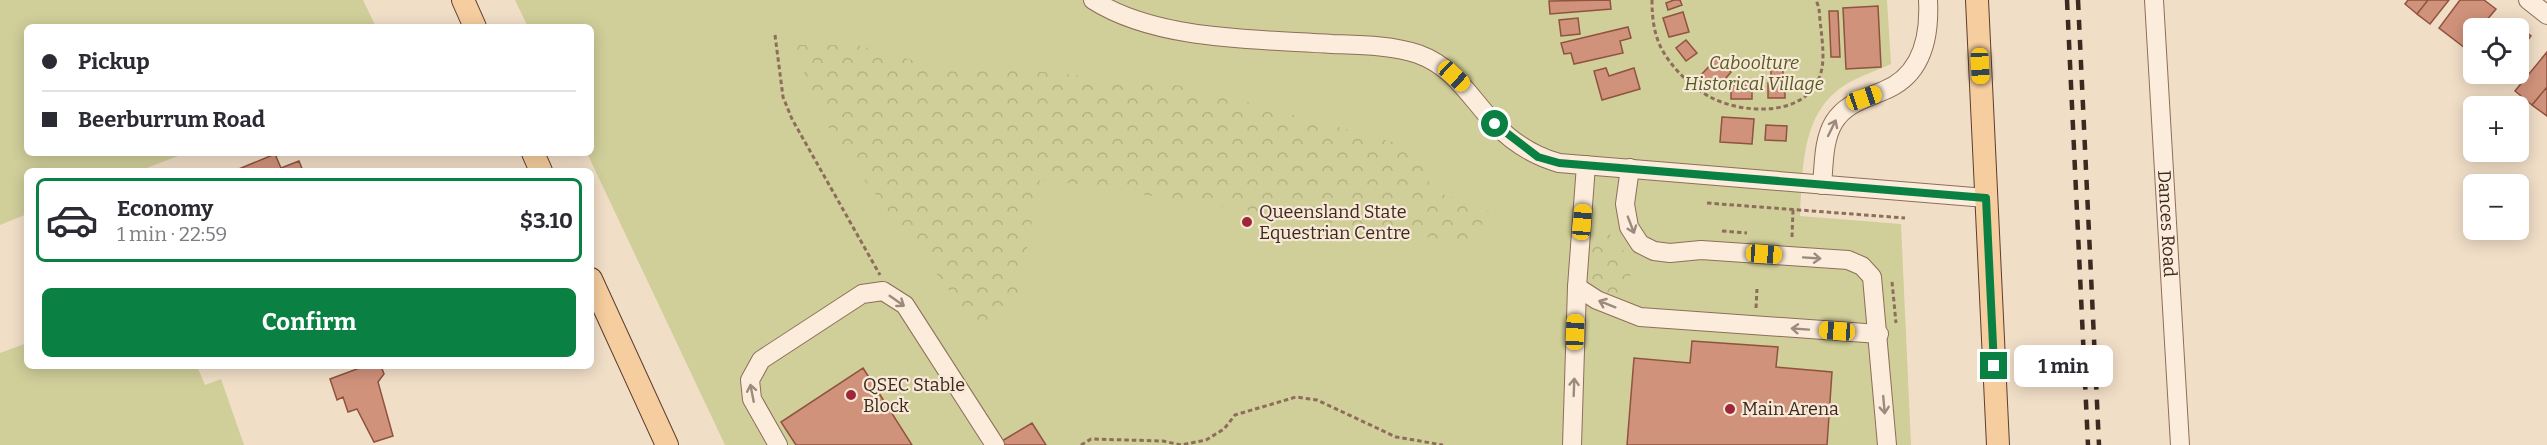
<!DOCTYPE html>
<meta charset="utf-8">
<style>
body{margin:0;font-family:Bitter,serif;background:#f2f2f3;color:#2b2b33;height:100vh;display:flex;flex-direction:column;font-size:22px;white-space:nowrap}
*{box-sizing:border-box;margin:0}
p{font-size:20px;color:#7c7c81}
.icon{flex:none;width:33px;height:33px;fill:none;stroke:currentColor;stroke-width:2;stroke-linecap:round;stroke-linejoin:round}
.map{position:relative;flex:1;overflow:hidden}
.side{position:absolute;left:24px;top:168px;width:570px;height:201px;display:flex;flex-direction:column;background:#fff;border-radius:9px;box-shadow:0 3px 15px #0003}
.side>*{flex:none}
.guide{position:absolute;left:24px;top:24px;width:570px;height:132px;border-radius:9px;box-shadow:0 3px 15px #0003;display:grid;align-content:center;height:132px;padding:0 18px;background:#fff}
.controls{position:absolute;left:2463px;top:18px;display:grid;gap:12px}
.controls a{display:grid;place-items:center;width:66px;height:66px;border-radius:9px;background:#fff;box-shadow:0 3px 15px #0003;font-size:30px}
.end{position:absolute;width:27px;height:27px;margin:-14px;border:8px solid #0b8043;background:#fff;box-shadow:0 0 0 3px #fff}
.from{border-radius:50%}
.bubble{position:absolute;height:42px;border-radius:9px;background:#fff;box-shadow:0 3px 15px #0003;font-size:20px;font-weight:700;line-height:42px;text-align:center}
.car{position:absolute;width:18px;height:36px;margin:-18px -9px;border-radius:8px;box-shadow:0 0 4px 2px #0007;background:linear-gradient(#f5c518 24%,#345 0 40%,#f5c518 0 76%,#345 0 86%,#f5c518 0)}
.guide b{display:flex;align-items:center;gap:21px;height:57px;font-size:22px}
.guide b+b{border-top:2px solid #e1e1e2}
.guide i{width:15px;height:15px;background:#2b2b33}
ul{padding:10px 0 0;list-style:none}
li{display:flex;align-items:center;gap:18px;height:84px;margin:0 12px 9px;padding:0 6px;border:3px solid transparent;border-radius:9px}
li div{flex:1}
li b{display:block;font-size:22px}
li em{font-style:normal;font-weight:700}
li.on{border-color:#0b8043}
li>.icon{width:54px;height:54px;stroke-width:1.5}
.primary-button{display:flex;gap:12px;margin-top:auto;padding:12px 18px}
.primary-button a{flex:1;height:69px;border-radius:9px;background:#0b8043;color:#fff;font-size:24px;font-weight:700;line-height:69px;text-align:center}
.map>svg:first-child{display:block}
.green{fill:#d0ce99}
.forest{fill:url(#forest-crowns)}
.building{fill:#d1927b;stroke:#8f533f;stroke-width:1.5}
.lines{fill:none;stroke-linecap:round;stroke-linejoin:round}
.minor-casing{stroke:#8e6e5b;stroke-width:20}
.major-casing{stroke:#5c3d2f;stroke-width:24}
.path{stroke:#8e6e5b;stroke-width:3;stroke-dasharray:4.5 3;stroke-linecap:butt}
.minor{stroke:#fbecdb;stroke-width:18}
.major{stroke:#f5cd9e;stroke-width:22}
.rail{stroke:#3d291f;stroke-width:4.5;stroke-dasharray:10 10;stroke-linecap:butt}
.oneway{stroke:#9c8a7d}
.route{stroke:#0b8043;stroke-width:8}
.poi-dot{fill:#a0273a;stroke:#f8e9d7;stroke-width:2}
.labels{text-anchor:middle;stroke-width:4.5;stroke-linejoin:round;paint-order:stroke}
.park-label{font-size:18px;font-style:italic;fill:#555b25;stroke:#f8e9d7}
.poi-label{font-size:18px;fill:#3d291f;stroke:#f8e9d7;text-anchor:start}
.street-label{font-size:18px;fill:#3d291f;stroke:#f8e9d7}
</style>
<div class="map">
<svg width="2547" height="445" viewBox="0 0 2547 445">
<defs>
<pattern id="forest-crowns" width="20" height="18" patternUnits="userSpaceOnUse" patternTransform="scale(1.5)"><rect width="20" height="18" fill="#d0ce99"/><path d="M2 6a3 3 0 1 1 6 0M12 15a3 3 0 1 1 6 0" fill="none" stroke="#b4b183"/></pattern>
</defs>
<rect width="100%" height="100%" fill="#f1dec7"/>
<path class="green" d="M0 0H363L376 27H27V153H186L139 171H27V214L0 225Z
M515 0H1887L1891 64C1878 70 1865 74 1852 81 1801 107 1803 165 1800 216L1901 224 1911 445H725L587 153H591V27H528Z
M27 343V366H197L205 385 221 379 244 445H0V353Z"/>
<path class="forest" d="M792 45H857L955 72 1024 70 1193 87 1421 150 1431 190 1489 211 1472 244 1040 179 1016 308 982 333 835 142Z
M1590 231C1626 232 1622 249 1631 278L1617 298 1605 296 1589 286Z"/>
<path class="building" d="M1610 0 1611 9 1550 14 1549 1Z
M1674 0H1680L1682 5 1668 10 1666 3Z
M2408 0H2428L2417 14 2405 4Z
M2428 0H2449L2430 24 2417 14Z
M2460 0H2484L2496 9 2480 28H2474V37L2465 48 2439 28Z
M1878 6 1881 67 1846 69 1843 8Z
M1829 11H1838L1840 57H1831Z
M1683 12 1689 32 1669 37 1663 18Z
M1578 18 1580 34 1561 36 1559 20Z
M1628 27 1631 38 1620 41 1623 53 1574 64 1571 53 1564 54 1561 43Z
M2519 27 2531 36 2518 52V28Z
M1686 40 1697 53 1686 61 1676 48Z
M2547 52V87L2532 105 2515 91Z
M1716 59 1731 72 1716 90 1700 76Z
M1771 66 1783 67V77H1771Z
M1606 68 1609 76 1634 68 1640 89 1602 100 1594 71Z
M1768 83H1785V98H1768Z
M1731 85H1752V99H1731Z
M2547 87V116L2532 105Z
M1722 117 1754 119 1752 144 1720 142Z
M1766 125 1787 126 1786 141 1765 140Z
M275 154 281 168 299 161 303 171H234Z
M1692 341 1778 347 1776 367 1832 372 1827 445H1627L1634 358 1690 363Z
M365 366H381L384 374 378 382 393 436 374 442 357 409 348 412 343 397 337 400 330 379Z
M863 368 912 445H796L781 422Z
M1032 423 1046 445H1005L1002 441Z"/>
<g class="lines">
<g class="minor-casing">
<g id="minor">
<path d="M1093 0C1157 41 1258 39 1332 44 1360 45 1391 45 1418 54 1454 67 1469 96 1494 123 1512 142 1534 156 1559 163L1986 198"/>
<path id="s1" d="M2154 0 2180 445"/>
<path d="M2528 0 2547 15"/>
<path d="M1630 168 1625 204 1629 227 1640 244 1654 251 1670 253 1701 250 1848 260 1862 266 1872 277 1887 445"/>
<path d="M1822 185C1824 165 1823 140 1834 122 1845 104 1864 99 1883 91 1922 76 1930 38 1928 0"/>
<path d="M1577 287 1597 300 1640 317 1879 334"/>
<path d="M778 445 752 399 750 380 761 360 862 294 883 291 905 305 995 445"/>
<path d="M1572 445 1577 287 1586 165"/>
</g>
</g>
<g class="major-casing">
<path id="major" d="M463 0 475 27
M1977 0 1998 445
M533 153 541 171
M591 279 667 445"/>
</g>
<path class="path" d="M1652 0C1652 18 1654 37 1664 53 1674 70 1693 88 1710 97 1746 116 1813 117 1822 68 1825 50 1820 27 1819 8L1816 0
M775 35 783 97 792 119 880 275
M1707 203 1905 218
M1722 231 1747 233
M1792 237 1793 210
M1892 282 1896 323
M1756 308 1757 289
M1081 445 1091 439 1163 441 1181 445 1206 440 1224 429 1235 415 1296 397 1317 400 1396 437 1443 445"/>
<use href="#minor" class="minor"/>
<use href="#major" class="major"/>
<path class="rail" d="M2067 0 2088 445
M2078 0 2099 445"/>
</g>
<defs><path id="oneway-shaft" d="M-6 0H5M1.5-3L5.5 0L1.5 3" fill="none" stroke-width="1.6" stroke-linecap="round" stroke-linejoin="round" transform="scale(1.5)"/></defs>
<g class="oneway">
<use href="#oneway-shaft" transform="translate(1832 128) rotate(-64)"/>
<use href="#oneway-shaft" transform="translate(1631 225) rotate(69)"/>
<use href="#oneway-shaft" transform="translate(1812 258) rotate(4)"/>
<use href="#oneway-shaft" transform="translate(897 301) rotate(35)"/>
<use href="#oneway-shaft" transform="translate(1607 304) rotate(-158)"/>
<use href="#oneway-shaft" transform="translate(1800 329) rotate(-176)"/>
<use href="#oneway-shaft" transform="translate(1574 387) rotate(-88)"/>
<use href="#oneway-shaft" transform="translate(752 393) rotate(-101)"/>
<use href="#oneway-shaft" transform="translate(1884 405) rotate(85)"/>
</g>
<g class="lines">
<path class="route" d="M1495 124 1538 157 1559 163 1986 198 1994 366"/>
</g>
<g class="poi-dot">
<circle cx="1247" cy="222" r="6"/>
<circle cx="851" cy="395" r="6"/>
<circle cx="1730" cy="409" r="6"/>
</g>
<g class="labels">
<g class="park-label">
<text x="1754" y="69">Caboolture<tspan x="1754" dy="21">Historical Village</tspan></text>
</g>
<g class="poi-label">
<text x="1259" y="218">Queensland State<tspan x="1259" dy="21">Equestrian Centre</tspan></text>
<text x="863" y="391">QSEC Stable<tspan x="863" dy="21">Block</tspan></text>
<text x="1742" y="415">Main Arena</text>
</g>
<g class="street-label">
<text dy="6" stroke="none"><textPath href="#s1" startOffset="224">Dances Road</textPath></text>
</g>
</g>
</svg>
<div class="controls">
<a><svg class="icon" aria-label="locate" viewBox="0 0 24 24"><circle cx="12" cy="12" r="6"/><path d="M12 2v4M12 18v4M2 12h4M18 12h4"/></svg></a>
<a>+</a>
<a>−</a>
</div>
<i class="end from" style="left:1495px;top:124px"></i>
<i class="end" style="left:1994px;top:366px"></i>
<div class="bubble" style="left:2014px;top:345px;width:99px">1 min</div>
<i class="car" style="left:1980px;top:66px;rotate:177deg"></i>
<i class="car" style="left:1454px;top:76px;rotate:133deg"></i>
<i class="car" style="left:1864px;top:98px;rotate:71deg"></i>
<i class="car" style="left:1582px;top:222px;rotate:5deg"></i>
<i class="car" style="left:1764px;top:254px;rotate:94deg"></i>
<i class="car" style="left:1837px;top:331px;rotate:274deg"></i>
<i class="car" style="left:1575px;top:332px;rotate:2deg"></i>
<div class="guide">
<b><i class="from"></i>Pickup</b>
<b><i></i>Beerburrum Road</b>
</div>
<section class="side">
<ul>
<li class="on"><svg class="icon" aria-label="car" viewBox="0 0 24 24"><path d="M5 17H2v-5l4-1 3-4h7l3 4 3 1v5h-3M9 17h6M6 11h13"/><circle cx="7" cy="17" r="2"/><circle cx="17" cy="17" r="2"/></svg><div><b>Economy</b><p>1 min · 22:59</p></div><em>$3.10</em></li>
</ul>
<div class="primary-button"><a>Confirm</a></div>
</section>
</div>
